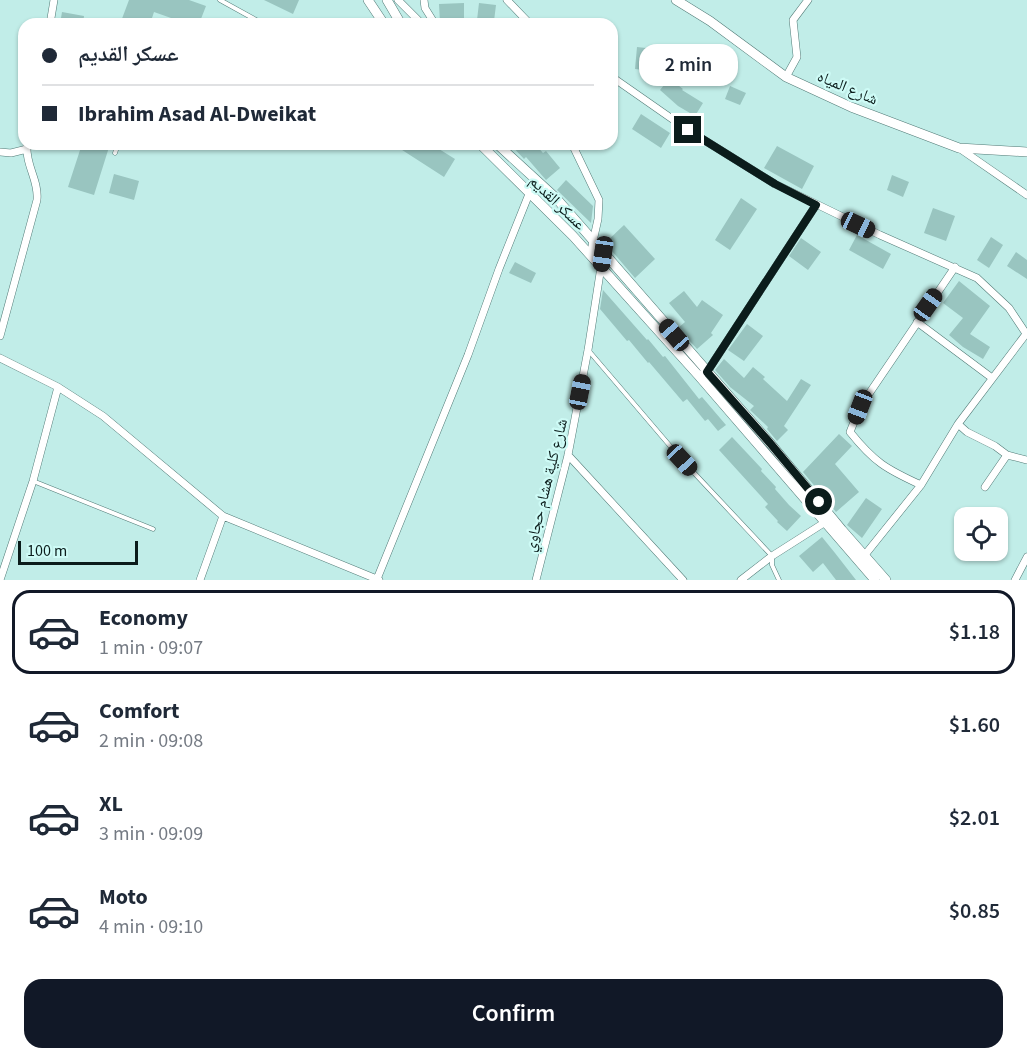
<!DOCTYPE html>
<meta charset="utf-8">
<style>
body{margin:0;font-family:"Source Sans 3","Noto Naskh Arabic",sans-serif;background:#f2f2f3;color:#1f2937;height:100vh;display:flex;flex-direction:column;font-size:22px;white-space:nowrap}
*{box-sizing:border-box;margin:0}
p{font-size:20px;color:#747a83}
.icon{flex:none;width:33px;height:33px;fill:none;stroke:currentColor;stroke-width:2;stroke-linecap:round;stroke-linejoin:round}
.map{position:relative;height:580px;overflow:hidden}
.details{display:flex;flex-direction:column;background:#fff;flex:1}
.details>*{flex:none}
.guide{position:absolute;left:18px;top:18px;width:600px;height:132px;border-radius:18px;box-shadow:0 2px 4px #0004;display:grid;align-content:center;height:132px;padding:0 24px;background:#fff}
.tools{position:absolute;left:954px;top:507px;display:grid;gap:12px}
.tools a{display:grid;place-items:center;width:54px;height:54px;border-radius:12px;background:#fff;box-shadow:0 2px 4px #0004;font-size:30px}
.scale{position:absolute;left:18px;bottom:15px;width:120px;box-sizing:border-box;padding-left:6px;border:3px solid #0b1c1b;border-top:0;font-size:16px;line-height:21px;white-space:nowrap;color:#0b1c1b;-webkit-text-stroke:4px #cefbf6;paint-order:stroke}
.end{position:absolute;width:27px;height:27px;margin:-14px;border:8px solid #0b1c1b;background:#fff;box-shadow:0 0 0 3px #fff}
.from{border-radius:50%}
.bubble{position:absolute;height:42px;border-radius:18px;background:#fff;box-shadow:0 2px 4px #0004;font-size:20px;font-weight:600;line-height:42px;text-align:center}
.car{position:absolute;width:18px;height:36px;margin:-18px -9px;border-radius:8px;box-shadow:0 0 4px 2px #0007;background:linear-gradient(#222 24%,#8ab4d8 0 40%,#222 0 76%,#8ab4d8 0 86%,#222 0)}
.guide b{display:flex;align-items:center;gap:21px;height:57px;font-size:22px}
.guide b+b{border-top:2px solid #e0e1e3}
.guide i{width:15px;height:15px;background:#1f2937}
ul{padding:10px 0 0;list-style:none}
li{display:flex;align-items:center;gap:18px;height:84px;margin:0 12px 9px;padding:0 12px;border:3px solid transparent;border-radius:18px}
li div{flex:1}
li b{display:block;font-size:22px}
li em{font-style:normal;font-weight:600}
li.active{border-color:#111827}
li>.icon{width:54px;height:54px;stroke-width:1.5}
.button{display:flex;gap:12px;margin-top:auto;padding:12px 24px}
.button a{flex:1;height:69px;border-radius:18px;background:#111827;color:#fff;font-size:24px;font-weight:600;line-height:69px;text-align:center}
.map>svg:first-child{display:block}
.building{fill:#99c5c0}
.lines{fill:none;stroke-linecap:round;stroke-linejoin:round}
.service-casing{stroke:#517a76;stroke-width:5}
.minor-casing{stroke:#517a76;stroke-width:8}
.tertiary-casing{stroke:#517a76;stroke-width:10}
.service{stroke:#fff;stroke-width:4}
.minor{stroke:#fff;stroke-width:7}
.tertiary{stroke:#fff;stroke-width:9}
.route{stroke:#0b1c1b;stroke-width:8}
.labels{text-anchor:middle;stroke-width:4.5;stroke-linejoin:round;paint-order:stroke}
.street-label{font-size:16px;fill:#0b1c1b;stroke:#cefbf6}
</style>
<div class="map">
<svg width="1027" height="580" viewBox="0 0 1027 580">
<rect width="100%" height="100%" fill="#c1ede8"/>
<path class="building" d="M129 0H189L206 6 199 24H188L154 12 150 24H120Z
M264 0H299L293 14Z
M464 3V22L440 23 439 4Z
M479 3 496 5 494 21 477 20Z
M62 12 84 16 83 24H60Z
M637 47 655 49 652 71 635 69Z
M667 53 676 60 665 75 683 89 682 90 703 103 695 116 678 106 660 90 664 85 651 76Z
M730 86 746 93 740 105 725 99Z
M641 114 670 133 661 148 632 129Z
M82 144H110L94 195 68 187Z
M401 144H431L455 159 444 177 399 148Z
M510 144H535L543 153 546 151 560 168 546 180 526 157 524 159Z
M777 146 814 166 802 189 764 168Z
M114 174 139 181 134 200 109 193Z
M892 175 909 182 903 197 887 190Z
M566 180 593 206 591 223 557 190Z
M741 198 757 209 730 250 715 240Z
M933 208 955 216 946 241 924 233Z
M624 225 655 259 635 278 605 243Z
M857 235 891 254 883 269 849 250Z
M991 237 1003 245 989 268 977 260Z
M801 238 821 252 808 270 789 256Z
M1016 252 1027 260V279L1007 266Z
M515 262 536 273 531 283 509 273Z
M959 281 990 306 970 334 990 347 983 359 963 347 949 335 963 318 943 303Z
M603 290 647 340 648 339 663 357 665 356 699 399 702 397 726 425 718 431 708 419 705 421 687 399 683 402 649 362 648 363 629 340 627 341 600 309Z
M684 291 697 307 702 300 723 315 711 333 713 335 697 349 678 328 685 322 669 303Z
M747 324 763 336 744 361 728 350Z
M724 359 744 378 753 367 765 377 763 379 787 401 801 379 811 385 784 426 788 430 777 441 767 429 768 427 750 410 754 406 730 387 715 370Z
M839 434 852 446 835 464 859 492 836 512 803 472Z
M732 437 762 469 761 471 776 487 775 489 789 505 801 516 787 531 777 522 778 521 765 507 768 504 719 450Z
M866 498 882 509 862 538 847 525Z
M822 537 835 553 856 580H836L823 563 813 572 799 556Z"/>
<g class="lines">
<g class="service-casing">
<path id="service" d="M220 0 258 21
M115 153 118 144
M589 351 682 460 772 556V565L779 580
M33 481 153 529"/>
</g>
<g class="minor-casing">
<path id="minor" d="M398 0 422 24
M424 0 425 8 435 24
M507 0 530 24
M50 24 54 0
M612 77 688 130 775 184 880 235 977 278 1009 308 1027 335
M786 77 797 57 793 20 808 0
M572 144 599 200 598 219 590 255
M959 148 1027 195
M0 152 11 153 27 149
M917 322 992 378
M0 336 37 200C39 180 25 165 27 144
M0 358 58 387 103 416 223 516 379 580
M698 375 707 372 816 205
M958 424 967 432 995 446 1007 455 1027 460
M568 455 683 580
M921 485C886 469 874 462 850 432L860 407 955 267
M985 487 1007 455
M864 556 921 485 958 424 1026 334
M377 579 468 355 499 269 529 194
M0 580 33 481 58 387
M200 580 223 516
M536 580 568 455 588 350 603 254
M741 580 772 556 827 521
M1015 580 1027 557"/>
</g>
<g class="tertiary-casing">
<path id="tertiary" d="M368 0 384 24
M387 0 401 24
M676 0 710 21 786 77 851 107 959 148 1027 152
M480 144 573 236 698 375 875 580
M497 144 556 198 770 443 842 530 886 580"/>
</g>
<use href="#service" class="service"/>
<use href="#minor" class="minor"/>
<use href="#tertiary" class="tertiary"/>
</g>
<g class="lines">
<path class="route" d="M688 130 775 184 816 205 707 372 770 443 819 502"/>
</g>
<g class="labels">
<g class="street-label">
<text transform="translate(848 87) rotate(23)" y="6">شارع المياه</text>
<text transform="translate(558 202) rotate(44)" y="6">عسكر القديم</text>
<text transform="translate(545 485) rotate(-76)" y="6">شارع كلية هشام حجاوي</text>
</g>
</g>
</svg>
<div class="tools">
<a><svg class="icon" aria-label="locate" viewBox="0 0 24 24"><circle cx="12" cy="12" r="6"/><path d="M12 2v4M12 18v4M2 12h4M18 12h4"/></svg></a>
</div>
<div class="scale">100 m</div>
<i class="end from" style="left:819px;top:502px"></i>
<i class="end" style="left:688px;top:130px"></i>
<div class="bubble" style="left:639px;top:44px;width:99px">2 min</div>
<i class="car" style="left:858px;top:225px;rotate:115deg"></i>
<i class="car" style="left:603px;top:254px;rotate:188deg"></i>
<i class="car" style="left:928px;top:305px;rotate:35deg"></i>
<i class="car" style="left:674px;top:335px;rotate:319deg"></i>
<i class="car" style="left:580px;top:392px;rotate:11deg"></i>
<i class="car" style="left:860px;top:407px;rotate:201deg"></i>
<i class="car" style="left:682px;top:460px;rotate:137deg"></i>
<div class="guide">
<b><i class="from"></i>عسكر القديم</b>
<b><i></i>Ibrahim Asad Al-Dweikat</b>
</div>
</div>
<section class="details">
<ul>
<li class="active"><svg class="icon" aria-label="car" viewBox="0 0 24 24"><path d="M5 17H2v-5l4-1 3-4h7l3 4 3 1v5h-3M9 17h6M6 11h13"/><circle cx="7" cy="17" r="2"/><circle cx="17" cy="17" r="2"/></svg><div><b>Economy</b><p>1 min · 09:07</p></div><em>$1.18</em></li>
<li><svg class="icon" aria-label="car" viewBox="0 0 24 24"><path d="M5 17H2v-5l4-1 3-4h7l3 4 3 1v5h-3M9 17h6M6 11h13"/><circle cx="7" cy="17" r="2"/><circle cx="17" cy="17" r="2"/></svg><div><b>Comfort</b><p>2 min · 09:08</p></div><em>$1.60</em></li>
<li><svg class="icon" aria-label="car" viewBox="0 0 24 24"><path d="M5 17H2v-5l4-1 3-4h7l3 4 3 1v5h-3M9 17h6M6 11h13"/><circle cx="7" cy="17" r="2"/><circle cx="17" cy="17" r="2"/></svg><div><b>XL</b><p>3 min · 09:09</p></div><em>$2.01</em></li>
<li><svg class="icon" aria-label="car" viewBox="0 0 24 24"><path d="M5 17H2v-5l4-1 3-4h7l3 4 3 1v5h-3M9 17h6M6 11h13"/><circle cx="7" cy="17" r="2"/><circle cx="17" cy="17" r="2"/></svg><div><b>Moto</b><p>4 min · 09:10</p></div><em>$0.85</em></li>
</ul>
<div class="button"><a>Confirm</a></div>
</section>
